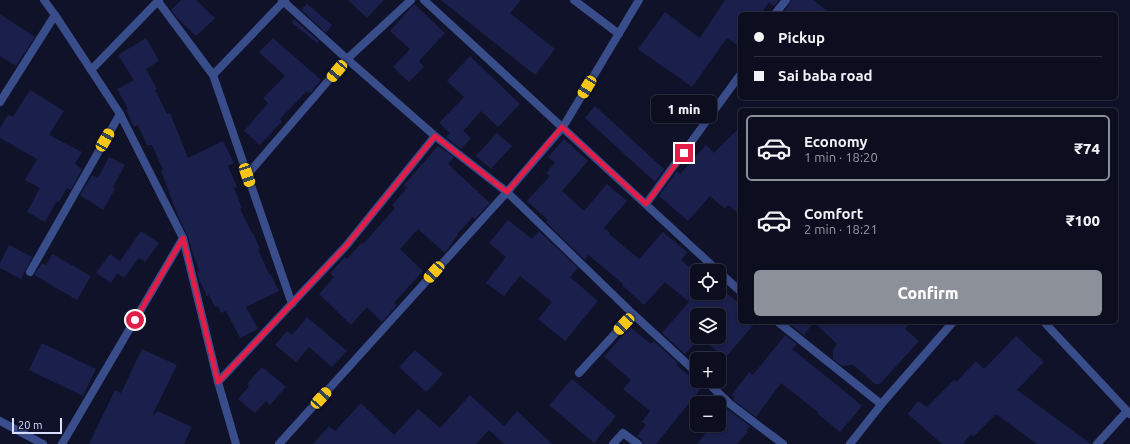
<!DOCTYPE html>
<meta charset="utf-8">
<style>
body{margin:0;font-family:Ubuntu,sans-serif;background:#151729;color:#f1f3f6;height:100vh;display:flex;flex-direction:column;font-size:15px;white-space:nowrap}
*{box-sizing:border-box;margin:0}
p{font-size:13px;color:#9a9ca5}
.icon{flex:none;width:22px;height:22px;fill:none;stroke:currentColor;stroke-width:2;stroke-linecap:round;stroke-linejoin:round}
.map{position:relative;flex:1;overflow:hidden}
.sheet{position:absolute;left:738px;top:108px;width:380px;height:216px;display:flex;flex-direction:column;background:#0c0e20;border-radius:6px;box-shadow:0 2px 6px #0003,0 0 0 1px #2c2e3e}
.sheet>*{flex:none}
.guide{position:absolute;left:738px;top:12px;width:380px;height:88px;border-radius:6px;box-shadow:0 2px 6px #0003,0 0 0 1px #2c2e3e;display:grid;align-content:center;height:88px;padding:0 16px;background:#0c0e20}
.controls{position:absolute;left:690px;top:264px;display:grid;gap:8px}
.controls a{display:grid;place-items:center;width:36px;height:36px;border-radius:6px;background:#0c0e20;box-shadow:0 2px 6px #0003,0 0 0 1px #2c2e3e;font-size:20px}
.scale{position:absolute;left:12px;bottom:10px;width:50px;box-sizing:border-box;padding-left:4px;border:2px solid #d9dfff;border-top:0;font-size:11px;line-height:14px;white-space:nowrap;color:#d9dfff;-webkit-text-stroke:3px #10122a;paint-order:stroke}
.end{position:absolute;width:18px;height:18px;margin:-9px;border:5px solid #e11d48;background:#fff;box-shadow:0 0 0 2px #fff}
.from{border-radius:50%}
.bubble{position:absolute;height:28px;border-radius:6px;background:#0c0e20;box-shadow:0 2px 6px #0003,0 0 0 1px #2c2e3e;font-size:13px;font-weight:800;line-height:28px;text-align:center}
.car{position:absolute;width:12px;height:24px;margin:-12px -6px;border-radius:5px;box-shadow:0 0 3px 1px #0007;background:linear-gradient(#f5c518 24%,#345 0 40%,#f5c518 0 76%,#345 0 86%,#f5c518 0)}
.guide b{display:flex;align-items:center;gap:14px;height:38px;font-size:15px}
.guide b+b{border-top:1px solid #2c2e3e}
.guide i{width:10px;height:10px;background:#f1f3f6}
ul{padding:7px 0 0;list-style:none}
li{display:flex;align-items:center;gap:12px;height:66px;margin:0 8px 6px;padding:0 8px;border:2px solid transparent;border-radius:6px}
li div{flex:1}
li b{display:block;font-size:15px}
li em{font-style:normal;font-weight:800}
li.current{border-color:#8c9099}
li>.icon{width:36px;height:36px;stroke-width:1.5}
.action{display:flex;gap:8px;margin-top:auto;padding:8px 16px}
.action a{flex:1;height:46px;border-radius:6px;background:#8c9099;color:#fff;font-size:16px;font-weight:800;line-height:46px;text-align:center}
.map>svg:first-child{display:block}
.building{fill:#1b1f4c;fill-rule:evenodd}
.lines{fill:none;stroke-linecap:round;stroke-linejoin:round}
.minor{stroke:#394d8b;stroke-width:8}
.tertiary{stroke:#394d8b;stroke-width:8}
.route{stroke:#e11d48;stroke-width:5}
</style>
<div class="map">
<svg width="1130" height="444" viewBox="0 0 1130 444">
<rect width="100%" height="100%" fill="#10122a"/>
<path class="building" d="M181 0H196L215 18 196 36 177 18 171 10Z
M348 0H384L367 18Z
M441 0H521L510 13 555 49 535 75Z
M725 0H779L774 6 769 2 761 14H740V47L727 38 692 87 638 49 665 12 700 38Z
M791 0H813L831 14H784L783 13 790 3Z
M307 4 332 25 326 33 301 10Z
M414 4 445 33 419 61 424 67 409 82 393 67 410 49 390 31Z
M0 14 35 37 16 66 0 56Z
M294 19 319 41 317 43 291 22Z
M146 38 159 61 146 69 157 89 155 90 167 114 170 113 188 158 223 141 234 163 228 166 237 187 234 188 242 208 240 209 252 233H253L260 249H258L269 274 270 273 279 291 246 307 258 329 240 338 226 311 221 313 218 306 215 307 209 295 207 296 199 279 197 270 200 273 192 251 188 237 178 216 161 171 163 170 152 145H147L138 125 134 127 126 110 128 109 117 89 134 80 118 55Z
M273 38 321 80 310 93 307 91 280 119 282 121 260 145 244 131 268 103 263 98 285 76 259 52Z
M470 56 520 104 498 127 481 111 463 131 471 138 461 149 446 137 450 133 439 123 464 97 447 81Z
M30 90 64 111 49 135 82 152 75 164 82 169 71 190 67 188 59 202 57 201 45 222 27 212 40 188 25 180 37 159 0 138V128L8 115 13 117Z
M595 106 664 169 655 182 585 118Z
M740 127V215L728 205 725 209 710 196 688 221 659 196 677 171 680 174 706 145 714 153Z
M497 133 512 146 491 169 476 156Z
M564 139 588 161 562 191 584 211 607 184 627 201 604 228 610 233 609 234 639 259 663 232 687 252 681 260 697 273V293H719V287L740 304V322H756L725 358 700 337 685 354 662 333 689 302 665 282 644 305 622 285 623 284 590 256 588 255 585 260 546 222 548 220 527 201 550 176 546 173 555 163 548 157ZM697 315H719V337H697Z
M438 146 454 157 448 164 490 203 475 219 473 217 460 231 445 253 418 229 400 249 423 271 394 303 397 305 382 322 367 307 351 325 319 294 334 277 330 273 345 257 347 259 362 242 363 244 395 208 392 205 407 188 404 185Z
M109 157 125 165 113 187 115 189 103 210 80 195 92 175 98 178Z
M508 220 532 239 539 231 578 268 570 277 598 301 565 341 538 319 552 302 520 276 504 296 486 283 506 257 489 243Z
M141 231 159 243 145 262 139 258 124 278 117 273 111 283 96 273 110 254 120 261Z
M9 245 32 257 21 279 0 268V263Z
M52 254 91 276 77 300 34 275 42 263 46 265Z
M307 317 347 351 332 367 309 347 296 362 275 345 287 331 292 335Z
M796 322H911L905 329 919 341 880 384H875L853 365 842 366 833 359V350L837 344 814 322 804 335 792 326Z
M630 327 651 344 654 341 678 363 676 365 703 386 656 444H643L642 440 637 436 646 425 642 422 650 411 623 389 631 380 604 357Z
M785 335 797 344 792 349 837 385 862 406 840 432 818 414 819 413 781 383 756 417 733 400 735 397 732 395 749 372 753 375Z
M1016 336 1044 362 1017 390 1091 444H1037L996 414 973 437 971 434 963 444H942L908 414 918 401 927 407 954 380 956 382 976 361 984 369Z
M42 343 96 369 83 396 29 370Z
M142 349 177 365 152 416 158 411 192 427 184 444H89L115 390 121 393Z
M415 350 443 374 426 392 399 367Z
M262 367 286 387 270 405 266 401 255 413 238 399 249 386 247 384Z
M572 379 616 416 594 443 549 405Z
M470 395 504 426 517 411 552 444H504L489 430 476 444H313L329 426 335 431 361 403 394 435 418 409 440 428Z
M726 408 750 426 746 430 748 432 737 444H697L712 425H719V417Z"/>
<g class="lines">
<path class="minor" d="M157 0 213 75 292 304
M282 0 347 59 435 136
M424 0 718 271
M574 0 619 34
M775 14 786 0
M91 70 159 0
M213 75 285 0
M0 102 55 15
M247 175 347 59 411 0
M646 204 740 75
M30 272 120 114
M719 272 740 291
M778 322 881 404
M1044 322 1130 414
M579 373 633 314
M706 381 730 404 783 444
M218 382 346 246 435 136 507 192 633 314 697 373
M0 421 43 444
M62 444 183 238
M279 444 507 192 563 127 639 0
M613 444 623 433 638 444
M850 444 884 401 953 322
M1097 444 1127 411"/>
<path class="tertiary" d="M44 0 55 15 120 114 183 238 218 382 236 444"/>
</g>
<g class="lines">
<path class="route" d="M135 320 183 238 218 382 346 246 435 136 507 192 562 127 646 204 684 153"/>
</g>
</svg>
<div class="controls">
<a><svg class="icon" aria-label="locate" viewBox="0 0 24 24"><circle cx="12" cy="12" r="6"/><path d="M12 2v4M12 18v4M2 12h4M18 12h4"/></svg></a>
<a><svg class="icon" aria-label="layers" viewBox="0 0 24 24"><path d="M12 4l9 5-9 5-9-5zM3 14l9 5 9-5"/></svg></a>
<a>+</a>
<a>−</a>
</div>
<div class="scale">20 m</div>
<i class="end from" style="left:135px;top:320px"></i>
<i class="end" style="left:684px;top:153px"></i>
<div class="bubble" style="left:651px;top:95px;width:66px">1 min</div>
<i class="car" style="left:337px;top:71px;rotate:220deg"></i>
<i class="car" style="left:587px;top:87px;rotate:211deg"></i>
<i class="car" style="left:105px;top:140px;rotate:30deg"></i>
<i class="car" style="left:247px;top:175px;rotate:161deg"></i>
<i class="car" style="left:434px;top:272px;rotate:222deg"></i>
<i class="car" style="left:624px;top:324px;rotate:223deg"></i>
<i class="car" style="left:321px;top:398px;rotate:42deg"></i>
<div class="guide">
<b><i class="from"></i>Pickup</b>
<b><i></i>Sai baba road</b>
</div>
<section class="sheet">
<ul>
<li class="current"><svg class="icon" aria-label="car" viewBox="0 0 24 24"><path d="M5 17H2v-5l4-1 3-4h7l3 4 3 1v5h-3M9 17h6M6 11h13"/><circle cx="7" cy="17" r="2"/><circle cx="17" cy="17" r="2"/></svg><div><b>Economy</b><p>1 min · 18:20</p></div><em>₹74</em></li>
<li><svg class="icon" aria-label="car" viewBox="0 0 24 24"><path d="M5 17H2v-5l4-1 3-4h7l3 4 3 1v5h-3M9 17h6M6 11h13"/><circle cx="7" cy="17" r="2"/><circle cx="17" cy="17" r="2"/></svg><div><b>Comfort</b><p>2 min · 18:21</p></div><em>₹100</em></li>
</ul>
<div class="action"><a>Confirm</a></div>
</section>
</div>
